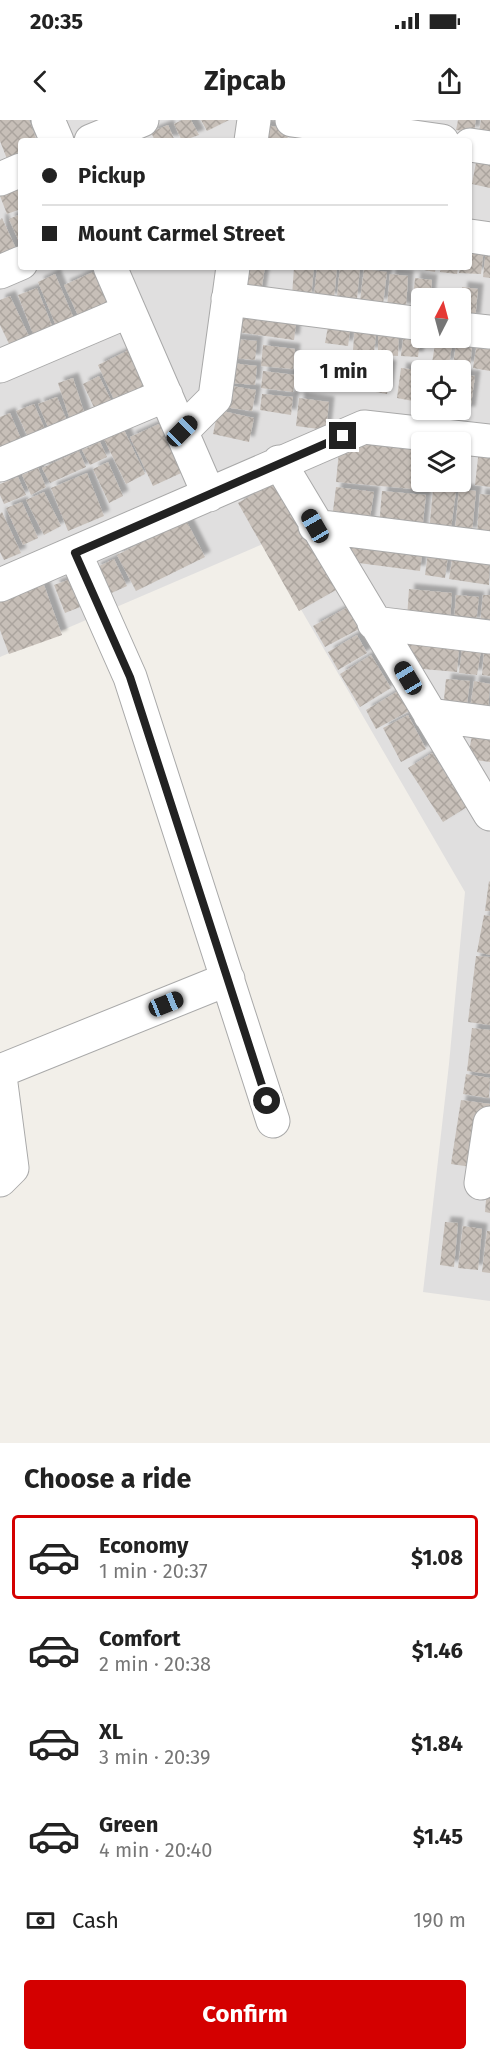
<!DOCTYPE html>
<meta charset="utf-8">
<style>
body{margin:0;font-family:"Fira Sans",sans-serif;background:#f2f2f2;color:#222;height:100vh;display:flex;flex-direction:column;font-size:22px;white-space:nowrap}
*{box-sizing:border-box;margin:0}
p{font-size:20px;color:#767676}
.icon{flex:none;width:33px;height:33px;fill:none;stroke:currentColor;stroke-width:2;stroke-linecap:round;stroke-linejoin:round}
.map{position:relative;height:1323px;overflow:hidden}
.drawer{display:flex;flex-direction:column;background:#fff;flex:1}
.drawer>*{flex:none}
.top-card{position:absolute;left:18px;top:18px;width:454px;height:132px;border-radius:6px;box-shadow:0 2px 4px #0004;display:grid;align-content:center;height:132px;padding:0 24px;background:#fff}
.needle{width:39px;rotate:6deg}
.buttons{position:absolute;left:411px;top:168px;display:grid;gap:12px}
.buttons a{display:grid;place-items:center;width:60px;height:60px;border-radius:6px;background:#fff;box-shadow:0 2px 4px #0004;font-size:30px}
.end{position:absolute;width:27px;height:27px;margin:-14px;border:8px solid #222;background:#fff;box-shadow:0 0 0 3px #fff}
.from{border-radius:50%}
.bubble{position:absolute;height:42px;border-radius:6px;background:#fff;box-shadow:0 2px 4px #0004;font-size:20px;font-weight:700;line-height:42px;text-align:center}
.car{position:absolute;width:18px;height:36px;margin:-18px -9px;border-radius:8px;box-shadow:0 0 4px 2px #0007;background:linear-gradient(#222 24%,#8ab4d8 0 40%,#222 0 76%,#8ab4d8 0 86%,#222 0)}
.top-card b{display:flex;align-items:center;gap:21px;height:57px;font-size:22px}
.top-card b+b{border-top:2px solid #e0e0e0}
.top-card i{width:15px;height:15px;background:#222}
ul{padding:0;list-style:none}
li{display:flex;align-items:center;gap:18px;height:84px;margin:0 12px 9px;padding:0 12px;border:3px solid transparent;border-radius:6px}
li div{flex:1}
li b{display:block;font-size:22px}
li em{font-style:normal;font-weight:700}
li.active{border-color:#d40000}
li>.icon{width:54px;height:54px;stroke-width:1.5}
h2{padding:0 24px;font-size:27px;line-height:72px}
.pay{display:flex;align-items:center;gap:15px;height:66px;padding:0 24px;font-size:22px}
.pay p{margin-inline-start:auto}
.action{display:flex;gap:12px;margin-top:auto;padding:12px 24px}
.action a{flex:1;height:69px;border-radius:6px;background:#d40000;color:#fff;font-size:24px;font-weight:700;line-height:69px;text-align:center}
.status{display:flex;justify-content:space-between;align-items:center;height:42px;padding:0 30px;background:#fff;direction:ltr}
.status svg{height:16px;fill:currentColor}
header{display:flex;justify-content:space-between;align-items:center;height:78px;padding:0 24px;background:#fff;font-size:27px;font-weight:700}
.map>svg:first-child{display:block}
.residential{fill:#e0dfdf;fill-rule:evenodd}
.building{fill:url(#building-cross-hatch);filter:url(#shadow)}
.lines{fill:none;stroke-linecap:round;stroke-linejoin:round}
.minor-casing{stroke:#a9a9a9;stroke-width:35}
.minor{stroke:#fff;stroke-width:33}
.route{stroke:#222;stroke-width:8}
</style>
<div class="status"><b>20:35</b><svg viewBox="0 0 49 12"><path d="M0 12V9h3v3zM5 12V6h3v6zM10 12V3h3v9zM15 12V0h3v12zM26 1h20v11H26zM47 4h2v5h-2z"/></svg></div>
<header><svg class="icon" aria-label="back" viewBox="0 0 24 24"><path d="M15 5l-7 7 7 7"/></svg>Zipcab<svg class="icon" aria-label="share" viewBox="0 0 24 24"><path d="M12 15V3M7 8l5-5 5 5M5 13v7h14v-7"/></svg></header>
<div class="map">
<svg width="490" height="1323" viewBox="0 0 490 1323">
<defs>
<pattern id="building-cross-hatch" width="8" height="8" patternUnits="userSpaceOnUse" patternTransform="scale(1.5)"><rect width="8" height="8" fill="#c7bfb8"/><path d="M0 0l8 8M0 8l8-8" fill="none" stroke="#aba49e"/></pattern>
<filter id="shadow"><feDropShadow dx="5.5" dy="-5.5" stdDeviation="1.5" flood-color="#0004"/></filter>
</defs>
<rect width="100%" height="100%" fill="#f2efe9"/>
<path class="residential" d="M0 0H490V1181L423 1172 449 944 465 772 263 424 0 537ZM21 21H470V147H21ZM422 178H460V218H422ZM422 250H460V290H422ZM422 322H460V362H422Z"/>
<path class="building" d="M0 0H29L37 21H21V39L9 44 0 21Z
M182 0H191L199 15 182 21 174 4Z
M201 0H229L207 11Z
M458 0H476L474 12 456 10Z
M481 0H490V19L478 17Z
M254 3 289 9 287 21H252Z
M168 5 175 21H155L151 12Z
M477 37 490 39V68L472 64Z
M19 69 21 89 7 94 0 76Z
M21 94V126L9 99Z
M2 98 18 133 0 138V100Z
M470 127 484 128 481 154 459 153 460 147H470Z
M486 129 490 130V158L483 157Z
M232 147H265L260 178 228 173Z
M294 147H314L311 178 292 176Z
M317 147H337L334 179 314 177Z
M340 147H360L357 179 337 177Z
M419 147H436L435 152 418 149Z
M441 147H458L457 154 440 152Z
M102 148 120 188 82 204 64 165Z
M364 149 387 152 383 184 360 181Z
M55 154 77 206 59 213 38 162Z
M390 154 408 156 406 189 387 187Z
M415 158 432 160 430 178H422V190L412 188Z
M462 167 478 169 475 200 460 198Z
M37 168 56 216 37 224 18 175Z
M10 176 34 227 15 236 0 205V180Z
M233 190 297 198 294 220 230 211Z
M329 201 351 205 348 226 325 223Z
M355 204 377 206 374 233 353 230Z
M378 209H399L398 236 378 235Z
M404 211 421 213 418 237 401 236Z
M473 217 470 247 453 245 457 218Z
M225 218 257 221 255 240 223 237Z
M436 218H453L449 245 432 243Z
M478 218 490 219V251L473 248Z
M263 225 295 229 293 249 261 246Z
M135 227 153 266 116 284 98 245Z
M352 240 391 246 387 274 348 267Z
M320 241 342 243 340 267 318 266Z
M223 242 257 246 255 265 221 262Z
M401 248 417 250 413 281 397 278Z
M263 251 296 255 293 272 261 268Z
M460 255 475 256 470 292 460 291Z
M99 256 116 290 99 298 83 264Z
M73 258 86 298 71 303 58 263Z
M220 264 256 270 252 291 217 286Z
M262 274 293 277 291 295 260 290Z
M57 277 70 308 52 316 38 284Z
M299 278 329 282 326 310 296 306Z
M34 284 50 321 33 328 16 291Z
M218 290 254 298 249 322 213 314Z
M10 293 24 326 0 336V297Z
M170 299 192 348 153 366 130 317Z
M124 310 145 354 126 364 104 319Z
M340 321 422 329V362H425V370L336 362Z
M100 322 107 337 90 345 82 330Z
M479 329 490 330V367L475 365Z
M79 331 86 347 50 363 42 348Z
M108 342 123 376 109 383 93 349Z
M38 348 46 367 31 375 22 355Z
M87 353 104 396 68 411 51 368Z
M18 357 26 375 4 384 0 375V364Z
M274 362 336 470 299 491 238 383Z
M336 367 374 372 369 404 332 399Z
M433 368 456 371 450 416 429 414Z
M459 369 476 371 472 413 455 411Z
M382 371 426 375 422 411 379 407Z
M44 372 61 406 44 415 26 380Z
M480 374 490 375V414L477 413Z
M22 382 38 418 23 425 6 388Z
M2 392 21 433 4 440 0 432V394Z
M186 400 205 437 136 471 117 435Z
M342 416 423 426 420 451 351 442Z
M429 426 449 429 445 458 425 455Z
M454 430 490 435 489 465 449 459Z
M114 439 127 466 107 475 95 448Z
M68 460 80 487 65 493 54 465Z
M44 465 62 515 9 534 0 510V481Z
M409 469 452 473 450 502 407 498Z
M456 475 479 477 476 503 454 501Z
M483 475H490V505L480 504Z
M348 487 359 509 325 527 313 506Z
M394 511 460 518 457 552 412 548Z
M357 515 367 533 338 550 328 532Z
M463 521 482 524 477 555 459 553Z
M485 521 490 522V556L482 555Z
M371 535 391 568 360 587 340 554Z
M446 559 470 561 466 592 443 589Z
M474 561 490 564 488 592 470 589Z
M398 571 409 591 376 609 366 590Z
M408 595 426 629 401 642 383 608Z
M473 608 490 611V642L468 639Z
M432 633 467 687 443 702 408 648Z
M489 761 490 762V791H485Z
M484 795 490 796V835L477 832Z
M476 836 490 837V905L468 902Z
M472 908 490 910V954L467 951Z
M466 954 490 958 489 978 463 974Z
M461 980 490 984V1019L485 1049 451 1044Z
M488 1057H490V1093L485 1092Z
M445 1102 458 1103 454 1147 440 1145Z
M463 1106 482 1109 478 1150 458 1148Z
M487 1111H490V1153L482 1152Z"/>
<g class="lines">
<g class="minor-casing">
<path id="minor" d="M48 0 57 21
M292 0 442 21
M91 21 142 0
M251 21 254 0
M470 25 490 28
M0 59 21 50
M470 116 490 119
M110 147 209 375
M0 152 21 143
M228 179 422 204
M460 209 490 212
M0 246 129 191
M182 311 215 278 233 147
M279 342 490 694
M0 345 166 275
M315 406 490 428
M75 433 130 557 273 1001
M0 465 364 307 490 321
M374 503 490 517
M430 595 490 603
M0 951 228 859
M0 956 12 1048 0 1060
M481 1063 490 1003"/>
</g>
<use href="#minor" class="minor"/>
</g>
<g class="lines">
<path class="route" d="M267 981 130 557 75 433 343 316"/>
</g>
</svg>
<div class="buttons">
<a><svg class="needle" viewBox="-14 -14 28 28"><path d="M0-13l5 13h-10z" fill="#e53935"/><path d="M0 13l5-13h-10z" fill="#767676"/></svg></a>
<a><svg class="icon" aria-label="locate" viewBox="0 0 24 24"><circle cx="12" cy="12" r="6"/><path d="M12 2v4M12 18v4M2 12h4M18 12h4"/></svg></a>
<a><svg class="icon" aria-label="layers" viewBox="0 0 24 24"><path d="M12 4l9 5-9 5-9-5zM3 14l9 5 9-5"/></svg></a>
</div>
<i class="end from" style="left:267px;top:981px"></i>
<i class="end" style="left:343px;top:316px"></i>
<div class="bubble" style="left:294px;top:230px;width:99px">1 min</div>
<i class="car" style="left:182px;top:311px;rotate:45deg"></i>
<i class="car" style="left:315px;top:406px;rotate:330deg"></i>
<i class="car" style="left:408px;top:558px;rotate:329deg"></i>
<i class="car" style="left:166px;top:884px;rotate:68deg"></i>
<div class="top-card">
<b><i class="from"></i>Pickup</b>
<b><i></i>Mount Carmel Street</b>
</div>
</div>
<section class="drawer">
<h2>Choose a ride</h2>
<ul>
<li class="active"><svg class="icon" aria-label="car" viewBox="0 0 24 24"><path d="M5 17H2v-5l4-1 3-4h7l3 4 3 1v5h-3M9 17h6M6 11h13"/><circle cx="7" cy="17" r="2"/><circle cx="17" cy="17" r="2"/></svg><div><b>Economy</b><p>1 min · 20:37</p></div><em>$1.08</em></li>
<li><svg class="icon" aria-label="car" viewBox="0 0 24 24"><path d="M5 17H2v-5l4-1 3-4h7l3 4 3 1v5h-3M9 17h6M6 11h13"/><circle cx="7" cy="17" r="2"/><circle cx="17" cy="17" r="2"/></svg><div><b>Comfort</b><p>2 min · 20:38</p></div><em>$1.46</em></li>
<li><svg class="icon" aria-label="car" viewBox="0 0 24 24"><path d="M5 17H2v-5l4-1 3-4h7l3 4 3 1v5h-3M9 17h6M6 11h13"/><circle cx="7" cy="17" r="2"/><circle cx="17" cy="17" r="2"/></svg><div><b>XL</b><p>3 min · 20:39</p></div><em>$1.84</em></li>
<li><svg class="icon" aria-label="car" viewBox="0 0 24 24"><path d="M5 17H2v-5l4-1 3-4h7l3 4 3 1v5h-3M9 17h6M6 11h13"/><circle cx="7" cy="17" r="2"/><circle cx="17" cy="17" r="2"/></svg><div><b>Green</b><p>4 min · 20:40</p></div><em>$1.45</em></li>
</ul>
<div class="pay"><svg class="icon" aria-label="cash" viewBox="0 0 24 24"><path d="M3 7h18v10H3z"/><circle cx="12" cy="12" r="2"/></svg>Cash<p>190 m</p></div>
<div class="action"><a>Confirm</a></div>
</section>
